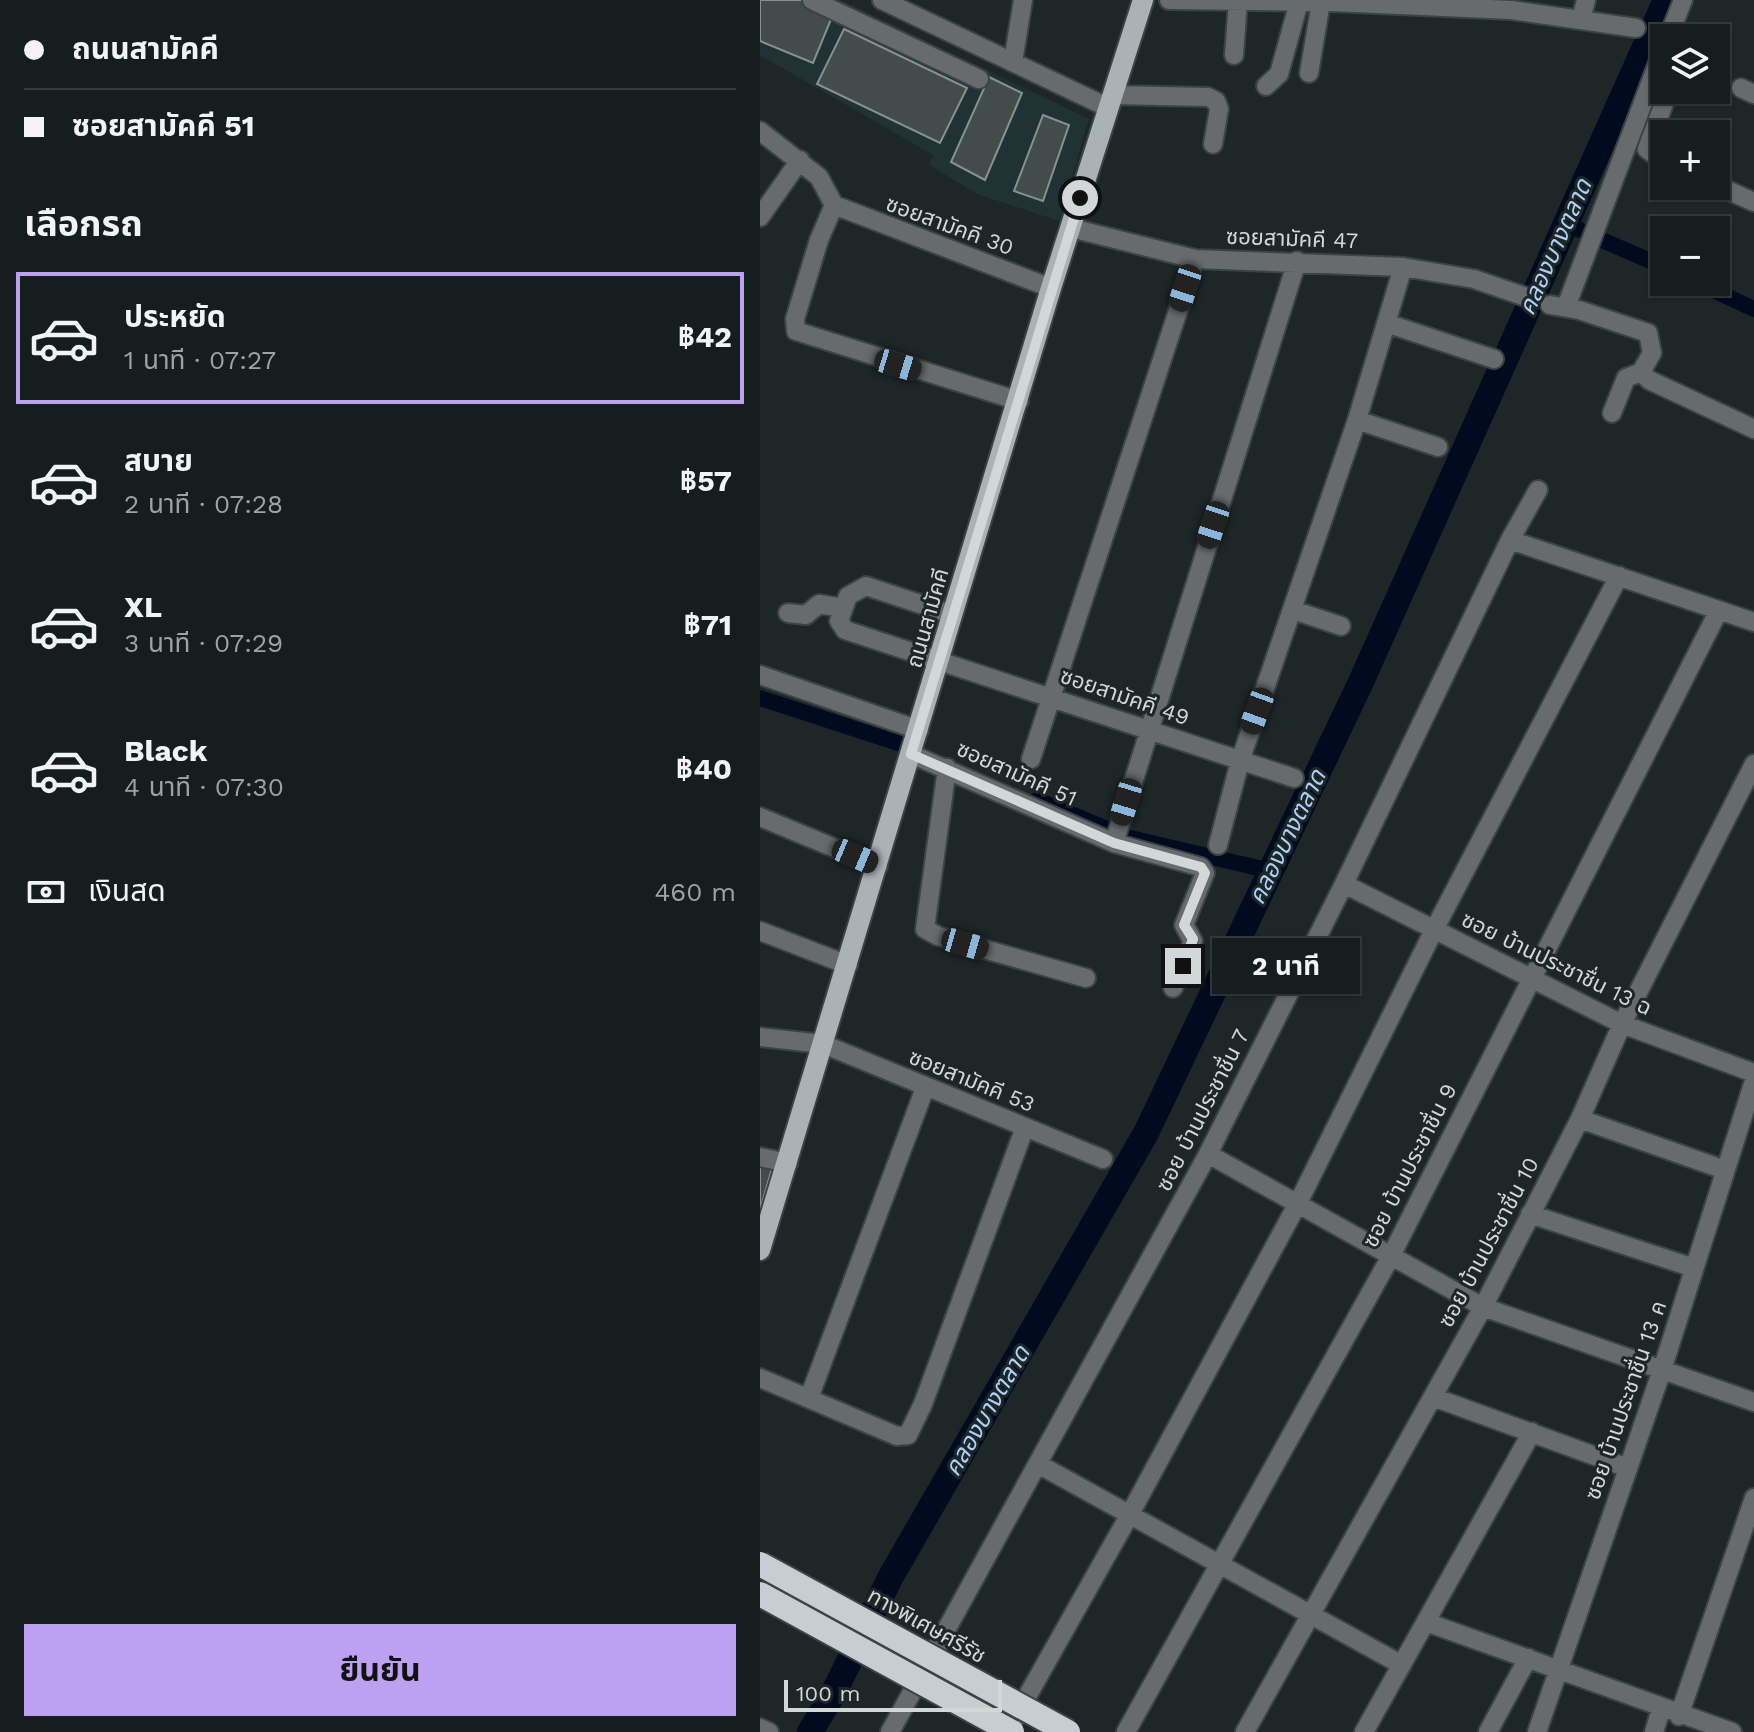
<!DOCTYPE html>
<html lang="th">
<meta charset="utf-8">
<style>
body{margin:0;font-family:"Work Sans","Noto Sans Thai",sans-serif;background:#232a2b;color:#f1f3f6;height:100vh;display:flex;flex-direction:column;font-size:30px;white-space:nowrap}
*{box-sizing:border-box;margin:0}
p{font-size:26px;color:#9ea2a4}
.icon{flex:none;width:44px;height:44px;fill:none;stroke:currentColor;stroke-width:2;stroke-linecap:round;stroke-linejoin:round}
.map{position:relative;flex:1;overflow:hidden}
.panel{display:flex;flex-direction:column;background:#161d1e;width:760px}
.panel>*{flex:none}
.top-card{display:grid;align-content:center;height:176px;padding:0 24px;background:#161d1e}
.buttons{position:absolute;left:890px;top:24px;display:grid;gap:16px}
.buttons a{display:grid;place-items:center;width:80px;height:80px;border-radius:0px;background:#161d1e;box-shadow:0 2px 6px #0004,0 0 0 2px #353b3c;font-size:40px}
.scale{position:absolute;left:24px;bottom:20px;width:218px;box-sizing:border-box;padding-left:8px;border:4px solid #d2d7d8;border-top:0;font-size:22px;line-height:28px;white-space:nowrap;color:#d2d7d8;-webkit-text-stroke:6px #1e2728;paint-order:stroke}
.end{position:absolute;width:36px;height:36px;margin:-18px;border:10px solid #d2d7d8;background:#111;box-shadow:0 0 0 4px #111}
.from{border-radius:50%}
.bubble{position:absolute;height:56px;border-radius:0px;background:#161d1e;box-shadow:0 2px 6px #0004,0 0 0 2px #353b3c;font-size:26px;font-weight:700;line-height:56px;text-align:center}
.car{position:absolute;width:24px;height:48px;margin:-24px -12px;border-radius:10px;box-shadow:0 0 6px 2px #0007;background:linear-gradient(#222 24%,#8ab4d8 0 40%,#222 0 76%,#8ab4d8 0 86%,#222 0)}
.top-card b{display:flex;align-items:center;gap:28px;height:76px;font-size:30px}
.top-card b+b{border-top:2px solid #353b3c}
.top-card i{width:20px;height:20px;background:#f1f3f6}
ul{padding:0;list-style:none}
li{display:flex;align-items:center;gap:24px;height:132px;margin:0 16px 12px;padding:0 8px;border:4px solid transparent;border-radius:0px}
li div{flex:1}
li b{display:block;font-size:30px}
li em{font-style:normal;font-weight:700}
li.selected{border-color:#bca0f2}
li>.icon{width:72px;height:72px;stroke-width:1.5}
h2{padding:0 24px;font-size:36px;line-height:96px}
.pay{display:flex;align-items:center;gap:20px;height:88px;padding:0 24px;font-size:30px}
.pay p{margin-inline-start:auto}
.action{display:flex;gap:16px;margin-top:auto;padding:16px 24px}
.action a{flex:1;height:92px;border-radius:0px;background:#bca0f2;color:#111;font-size:32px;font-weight:700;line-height:92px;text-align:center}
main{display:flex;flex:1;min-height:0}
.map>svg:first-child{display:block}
.built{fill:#203234}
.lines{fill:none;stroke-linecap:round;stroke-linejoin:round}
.canal{stroke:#000b1f;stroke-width:16}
.river{stroke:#000b1f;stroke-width:26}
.building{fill:#424c4a;stroke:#879290;stroke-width:2}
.minor-casing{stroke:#3b4344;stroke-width:22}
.major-casing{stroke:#3b4344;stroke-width:24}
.minor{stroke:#676b6d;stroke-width:18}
.major{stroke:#aab2b6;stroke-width:20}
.highway-bridge-casing{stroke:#3b4344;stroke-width:28;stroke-linecap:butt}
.highway-bridge{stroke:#c4ced3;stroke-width:24}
.route{stroke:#d2d7d8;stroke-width:10}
.labels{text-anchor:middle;stroke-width:6;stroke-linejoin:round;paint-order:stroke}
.street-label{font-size:22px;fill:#d2d7d8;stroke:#1e2728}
.water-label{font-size:24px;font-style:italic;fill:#aed1f7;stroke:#1e2728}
</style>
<main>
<section class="panel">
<div class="top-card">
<b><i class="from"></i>ถนนสามัคคี</b>
<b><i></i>ซอยสามัคคี 51</b>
</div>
<h2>เลือกรถ</h2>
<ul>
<li class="selected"><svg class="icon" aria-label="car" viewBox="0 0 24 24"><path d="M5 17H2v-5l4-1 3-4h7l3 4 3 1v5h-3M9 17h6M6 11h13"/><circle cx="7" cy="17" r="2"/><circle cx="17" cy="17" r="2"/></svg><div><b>ประหยัด</b><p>1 นาที · 07:27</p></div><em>฿42</em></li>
<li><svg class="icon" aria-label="car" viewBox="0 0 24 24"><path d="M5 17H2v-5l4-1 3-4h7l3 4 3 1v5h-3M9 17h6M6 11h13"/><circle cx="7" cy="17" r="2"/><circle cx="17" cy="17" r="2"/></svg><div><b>สบาย</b><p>2 นาที · 07:28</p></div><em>฿57</em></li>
<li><svg class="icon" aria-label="car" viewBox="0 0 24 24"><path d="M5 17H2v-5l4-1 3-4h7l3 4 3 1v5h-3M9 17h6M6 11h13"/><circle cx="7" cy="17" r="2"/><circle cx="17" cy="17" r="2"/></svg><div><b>XL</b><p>3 นาที · 07:29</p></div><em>฿71</em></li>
<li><svg class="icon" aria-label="car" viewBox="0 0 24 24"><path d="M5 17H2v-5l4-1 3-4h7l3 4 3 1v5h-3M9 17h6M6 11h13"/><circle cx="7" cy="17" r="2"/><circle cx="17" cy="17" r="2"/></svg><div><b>Black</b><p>4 นาที · 07:30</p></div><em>฿40</em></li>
</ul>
<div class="pay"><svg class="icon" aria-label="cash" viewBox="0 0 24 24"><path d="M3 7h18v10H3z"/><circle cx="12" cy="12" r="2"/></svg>เงินสด<p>460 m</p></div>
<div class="action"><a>ยืนยัน</a></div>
</section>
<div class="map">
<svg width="994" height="1732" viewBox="0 0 994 1732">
<rect width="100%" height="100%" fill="#1e2728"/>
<path class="built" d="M0 0H81L329 119 299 221 217 194 169 165 173 155 0 55Z"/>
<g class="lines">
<path class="canal" d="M806 224 820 230
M842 240 904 267
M936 282 994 309
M0 698 144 745
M277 800 366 837 511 871"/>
<path class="river" d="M50 1732 74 1692 130 1578 386 1133 600 684 906 0"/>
</g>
<path class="building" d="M0 0H46L74 12 53 63 0 41Z
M84 29 207 88 180 143 57 84Z
M229 77 262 93 225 180 191 162Z
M283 115 309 125 283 201 254 191Z
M0 1163 13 1165 0 1210Z"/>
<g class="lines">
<g class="minor-casing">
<path id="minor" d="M52 0 219 79
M122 0 347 107
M409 0 572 2 751 10 876 28
M821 20 826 0
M908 38 923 0
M474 55 478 1
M253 62 263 0
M549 73 561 2
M506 86 519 74 539 2
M981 88 994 94
M352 95 448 97 456 101 459 109 453 144
M0 131 59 177 74 205
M904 162 887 149 909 90
M956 185 994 202
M74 205 59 240 35 319 36 331 259 401
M74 205 291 288
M0 217 40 160
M311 228 435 259 643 267 714 279 766 297
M790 305 819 310 888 333 892 353 881 372 889 380 994 429
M806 307 904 47
M626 323 734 359
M852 413 866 378 881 372
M597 420 678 447
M750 540 994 622
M533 610 581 626
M28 613 46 615 59 604 83 608
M193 615 106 586 88 596 79 621 85 630 534 778
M0 675 159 730
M151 754 354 843 441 867 445 873 424 925 433 941 413 988
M271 759 435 259
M187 768 165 929 178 936 326 978
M0 817 118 866
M354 843 537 261
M458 845 480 761 597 420 643 267
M584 884 862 1024 994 1073
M0 931 88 965
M0 1037 63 1044 343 1159
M820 1119 965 1170
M448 1154 723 1307 994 1402
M0 1157 28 1163
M770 1214 934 1268
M0 1378 137 1436 148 1435 163 1404 265 1127
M673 1397 868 1468
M49 1398 165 1088
M278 1464 642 1665
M666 1622 972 1732
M919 1716 994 1498
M0 1728 9 1732
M130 1732 448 1154 584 884 750 540 778 490
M247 1732 370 1514 538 1203 674 930 859 576
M366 1732 631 1256 959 610
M485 1732 723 1307 820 1119 862 1024 994 764
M604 1732 772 1432
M728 1732 768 1658
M777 1732 902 1370 994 1081
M894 1732 901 1709"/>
</g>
<g class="major-casing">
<path id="major" d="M0 1250 291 288 383 0"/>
</g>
<use href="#minor" class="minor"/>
<use href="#major" class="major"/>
<g class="highway-bridge-casing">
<path id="highway-bridge" d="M0 1564 308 1732
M0 1594 252 1732"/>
</g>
<use href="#highway-bridge" class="highway-bridge"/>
</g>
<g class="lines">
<path class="route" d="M320 198 151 754 354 843 441 867 445 873 424 925 433 939 423 966"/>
</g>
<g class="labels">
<g class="street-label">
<text transform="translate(190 225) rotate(20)" y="8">ซอยสามัคคี 30</text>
<text transform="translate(532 238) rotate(2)" y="8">ซอยสามัคคี 47</text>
<text transform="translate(167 618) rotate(-74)" y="8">ถนนสามัคคี</text>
<text transform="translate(365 696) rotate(19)" y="8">ซอยสามัคคี 49</text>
<text transform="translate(257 773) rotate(24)" y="8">ซอยสามัคคี 51</text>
<text transform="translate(797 963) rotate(26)" y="8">ซอย บ้านประชาชื่น 13 ฉ</text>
<text transform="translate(212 1080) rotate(22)" y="8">ซอยสามัคคี 53</text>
<text transform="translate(442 1110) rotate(-63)" y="8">ซอย บ้านประชาชื่น 7</text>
<text transform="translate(649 1165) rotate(-63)" y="8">ซอย บ้านประชาชื่น 9</text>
<text transform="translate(728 1242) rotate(-62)" y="8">ซอย บ้านประชาชื่น 10</text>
<text transform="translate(865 1400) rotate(-71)" y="8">ซอย บ้านประชาชื่น 13 ค</text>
<text transform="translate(167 1625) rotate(29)" y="8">ทางพิเศษศรีรัช</text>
</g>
<g class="water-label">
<text transform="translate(795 247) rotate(-66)" y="8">คลองบางตลาด</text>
<text transform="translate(527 837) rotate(-64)" y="8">คลองบางตลาด</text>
<text transform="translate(227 1411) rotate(-60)" y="8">คลองบางตลาด</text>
</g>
</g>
</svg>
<div class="buttons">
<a><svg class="icon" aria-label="layers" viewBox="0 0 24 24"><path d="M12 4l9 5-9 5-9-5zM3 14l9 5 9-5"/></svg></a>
<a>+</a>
<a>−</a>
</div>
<div class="scale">100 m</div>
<i class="end from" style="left:320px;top:198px"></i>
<i class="end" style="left:423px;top:966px"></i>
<div class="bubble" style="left:452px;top:938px;width:148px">2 นาที</div>
<i class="car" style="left:425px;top:288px;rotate:198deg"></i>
<i class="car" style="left:138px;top:365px;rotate:107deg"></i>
<i class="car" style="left:453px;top:525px;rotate:198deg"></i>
<i class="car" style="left:497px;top:711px;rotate:200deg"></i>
<i class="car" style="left:366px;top:802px;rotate:197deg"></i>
<i class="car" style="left:95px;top:856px;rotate:113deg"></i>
<i class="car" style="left:205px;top:944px;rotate:106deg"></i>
</div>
</main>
